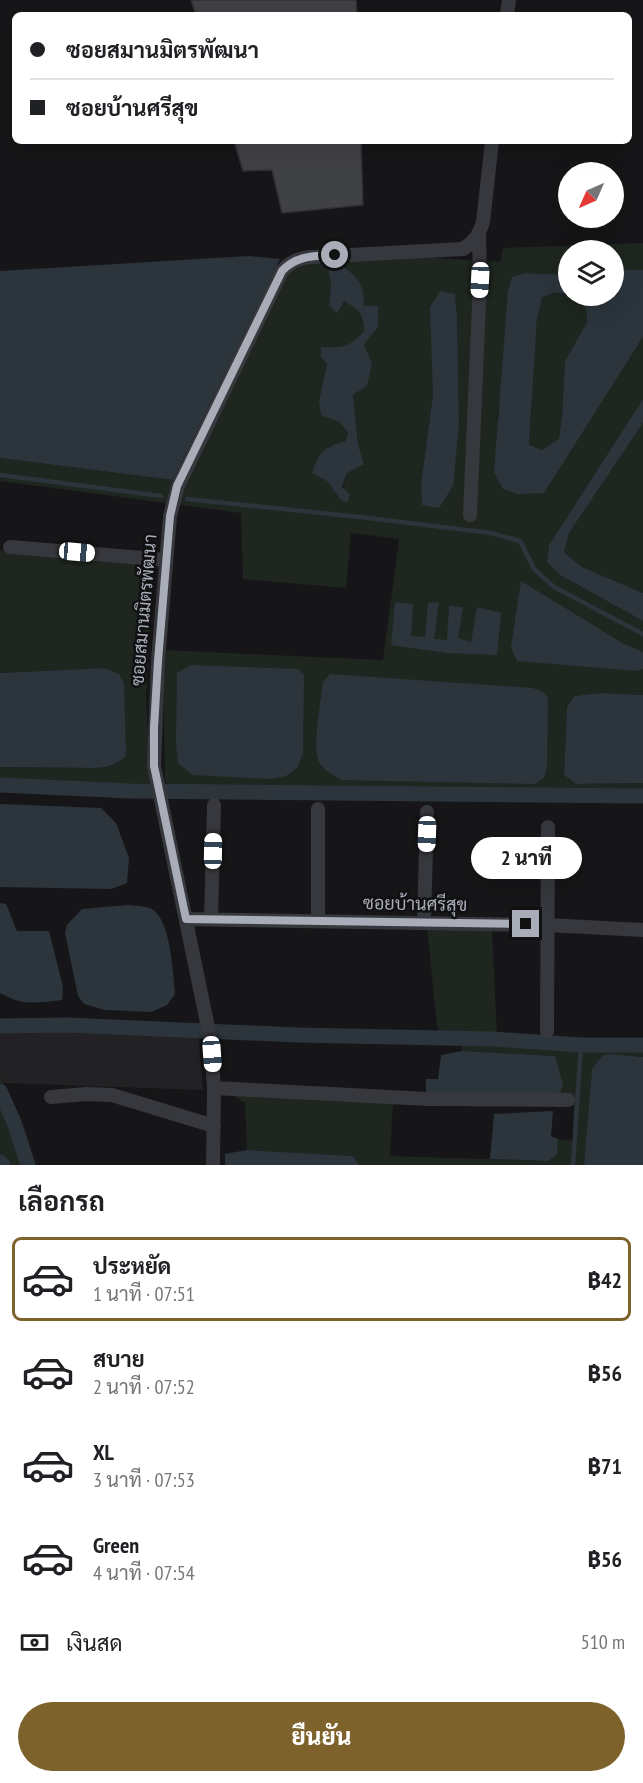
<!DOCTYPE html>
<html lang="th">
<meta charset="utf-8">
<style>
body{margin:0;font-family:"PT Sans Narrow",Sarabun,sans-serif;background:#f2f2f2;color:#202124;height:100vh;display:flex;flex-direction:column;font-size:22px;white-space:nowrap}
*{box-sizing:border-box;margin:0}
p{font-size:20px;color:#757577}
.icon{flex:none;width:33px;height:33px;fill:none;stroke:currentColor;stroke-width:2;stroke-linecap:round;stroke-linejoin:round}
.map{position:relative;height:1165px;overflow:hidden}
.drawer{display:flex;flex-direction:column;background:#fff;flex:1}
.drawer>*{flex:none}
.banner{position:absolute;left:12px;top:12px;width:620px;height:132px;border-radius:9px;box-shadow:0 6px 24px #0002;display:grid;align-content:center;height:132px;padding:0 18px;background:#fff}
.needle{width:39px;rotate:225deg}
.controls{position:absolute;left:558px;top:162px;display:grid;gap:12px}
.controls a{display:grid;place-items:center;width:66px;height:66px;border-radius:50%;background:#fff;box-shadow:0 6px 24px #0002;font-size:30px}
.end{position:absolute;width:27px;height:27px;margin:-14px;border:8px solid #a8adb8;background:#111;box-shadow:0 0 0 3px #111}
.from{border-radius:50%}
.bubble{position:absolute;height:42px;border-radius:21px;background:#fff;box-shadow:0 6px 24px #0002;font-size:20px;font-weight:800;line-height:42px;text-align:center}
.car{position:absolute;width:18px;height:36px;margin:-18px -9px;border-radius:8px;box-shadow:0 0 4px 2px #0007;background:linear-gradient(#fff 24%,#345 0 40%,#fff 0 76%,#345 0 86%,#fff 0)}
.banner b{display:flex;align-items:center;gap:21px;height:57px;font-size:22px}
.banner b+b{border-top:2px solid #e0e0e0}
.banner i{width:15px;height:15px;background:#202124}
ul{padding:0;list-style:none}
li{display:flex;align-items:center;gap:18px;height:84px;margin:0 12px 9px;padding:0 6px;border:3px solid transparent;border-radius:9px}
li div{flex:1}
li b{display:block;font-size:22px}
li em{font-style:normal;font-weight:800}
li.selected{border-color:#7e622b}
li>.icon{width:54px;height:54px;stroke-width:1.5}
h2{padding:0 18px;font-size:27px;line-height:72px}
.pay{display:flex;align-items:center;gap:15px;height:66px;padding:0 18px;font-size:22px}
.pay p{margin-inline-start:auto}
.button{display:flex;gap:12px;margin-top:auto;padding:12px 18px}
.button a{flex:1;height:69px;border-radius:36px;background:#7e622b;color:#fff;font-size:24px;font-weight:800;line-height:69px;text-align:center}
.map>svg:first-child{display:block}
.built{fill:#222225}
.green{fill:#1e261f;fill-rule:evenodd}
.water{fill:#2c353c}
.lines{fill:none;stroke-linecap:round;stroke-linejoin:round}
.stream{stroke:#2c353c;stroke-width:4.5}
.canal{stroke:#2c353c;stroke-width:15}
.building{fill:#404145;stroke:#303034;stroke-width:1.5}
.minor{stroke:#37383d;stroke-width:14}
.route{stroke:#a8adb8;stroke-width:8}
.labels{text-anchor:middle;stroke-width:5;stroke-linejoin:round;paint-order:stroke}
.street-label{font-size:18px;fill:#a8adb8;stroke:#111113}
</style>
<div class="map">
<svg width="643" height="1165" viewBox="0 0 643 1165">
<rect width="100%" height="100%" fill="#161618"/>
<path class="built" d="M0 1028 199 1037 203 1090 3 1083 0 1076Z"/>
<path class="green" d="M643 243V270L614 269V250H568V275L525 273 497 417 544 492 643 337V399L549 545 547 562 560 575 643 621V695L601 693 574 696 567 707 564 775 576 784 643 783V803L176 795 165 781 163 650 383 660 399 539 351 533 346 588 243 579 241 513 0 481V458L173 480 184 484 288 269 304 264 416 257 500 262 503 248ZM328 269 363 306H378L377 327 364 344 372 364 367 385 353 395 358 444 364 463 347 473 340 499 327 481 347 441 348 432 319 401 327 364 343 348 354 342 364 331C364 314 358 310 344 300L329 306 331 285ZM440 291 455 294 457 316 459 424 422 505 421 484 433 394Z
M553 293 573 296 586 308 587 322 565 361 562 416 559 440 542 450 529 446 537 318 542 298Z
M643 423V593L582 567 564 552 569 533Z
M0 550 154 564 146 697 151 795 0 789V767L95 768 109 767 119 763 104 668 0 673Z
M427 928 492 929 497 1037 643 1042V1057L612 1054 602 1056 592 1069 584 1165H359L353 1156 247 1150 245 1103 229 1093 393 1101 390 1156 548 1161 557 1155 558 1139 573 1141 574 1106 555 1105V1056L462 1051 460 1035 441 1036 437 1025Z
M0 1076 19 1123 33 1165H0Z"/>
<path class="water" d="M249 256 280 259 173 480 0 458V271Z
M342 266C358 277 366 286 363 306H378V327L364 344 372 364 367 386 353 395 358 444 364 464 347 473 342 487 350 494 347 503 340 499 327 481 312 473C320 450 324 448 346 441L348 432 339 422 321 415 319 401 327 364 321 357V347C343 348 349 348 364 331 364 314 358 309 344 301L337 313 329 306 331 285 328 269Z
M614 269 643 270V337L544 493 518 494 503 489 494 472 508 291 512 277 525 273 568 275V294L553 293 542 298 537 318 529 445 542 450 559 439 562 416 565 361 587 322 586 308 573 296H614Z
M440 291 455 294 457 316 459 424 453 486 439 508 422 505 421 484 433 394 430 307Z
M643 399V423L569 533 564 552 582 567 643 593V621L560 575 547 562 549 545Z
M521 581 624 644 643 652V669L636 671 517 661 511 647Z
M395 602 413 604 411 636 425 637 428 603 439 602 434 639 447 640 449 606 463 607 458 638 471 642 477 607 501 613 497 655 447 653 391 645Z
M191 665 297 669 304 674 303 753 297 768 286 776 271 779 193 775 178 763 176 742 177 673Z
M104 668 119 674 124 683 126 756C116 766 108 767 95 768L0 767V673Z
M330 674 533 688 543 692 548 698 547 766 544 778 535 784 341 780C333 775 323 770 319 762 312 747 321 699 323 682Z
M601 693 643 695V783L576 784 564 775 567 707 574 696Z
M0 804 101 808 116 823 129 858 127 883 111 889 0 887Z
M0 903 6 904 17 931H49L63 987 62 1000C37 1003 22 1006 0 993Z
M129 905C136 906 146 906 152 909 171 921 173 973 175 994L167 1005 151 1012 105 1010 84 1004 78 996 65 933 67 925 82 909Z
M462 1051 555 1056 563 1084 559 1096 426 1094V1079H438L441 1055Z
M612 1054 643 1057V1165H584L592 1069 602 1056Z
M553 1111 551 1136 558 1139 557 1155 548 1161 490 1159 494 1114Z
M247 1150 353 1156 359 1165H225V1154Z"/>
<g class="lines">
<path class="stream" d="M0 475 161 496
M187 499 360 517 491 533 520 541 534 569 554 587 643 634
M573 1165 581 1045"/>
<path class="canal" d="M0 785 130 791 643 796
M0 1026 68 1025 298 1035 492 1039 581 1045H643
M0 1091 14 1122 28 1165
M0 1162 3 1165"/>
</g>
<path class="building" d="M191 0H356L357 15H196Z
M234 141H361L363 205 282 213 272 170 243 171Z"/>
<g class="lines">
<path class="minor" d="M507 15 509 0
M470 515 480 280 479 234
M10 547 166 560
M318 809V920
M186 919 547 925 643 930
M211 919 214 805
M424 922 427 812
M547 1031 548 827
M214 1088 428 1099 568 1100
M51 1097 86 1094 112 1095 214 1126
M213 1165 214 1088 210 1037 154 766 158 661 170 516 178 486 282 271C291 261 299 258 312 257L463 249C474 242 479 235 483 222L492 141"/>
</g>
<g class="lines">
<path class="route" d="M335 255C315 256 296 255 282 271L177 486 170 516 158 661 154 728V766L186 919 526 924"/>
</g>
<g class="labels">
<g class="street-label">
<text transform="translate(144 610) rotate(-85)" y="6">ซอยสมานมิตรพัฒนา</text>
<text transform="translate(415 904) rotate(1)" y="6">ซอยบ้านศรีสุข</text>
</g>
</g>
</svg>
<div class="controls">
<a><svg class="needle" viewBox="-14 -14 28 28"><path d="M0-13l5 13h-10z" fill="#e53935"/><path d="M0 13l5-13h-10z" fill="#757577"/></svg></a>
<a><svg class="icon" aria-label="layers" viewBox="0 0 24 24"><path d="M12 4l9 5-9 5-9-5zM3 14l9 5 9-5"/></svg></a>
</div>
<i class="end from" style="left:335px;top:255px"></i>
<i class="end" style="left:526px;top:924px"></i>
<div class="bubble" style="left:471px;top:837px;width:111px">2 นาที</div>
<i class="car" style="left:480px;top:280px;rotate:183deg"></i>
<i class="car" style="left:77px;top:552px;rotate:95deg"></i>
<i class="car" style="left:427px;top:834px;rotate:182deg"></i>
<i class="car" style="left:213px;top:851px;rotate:1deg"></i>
<i class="car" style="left:212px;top:1054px;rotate:176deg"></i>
<div class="banner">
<b><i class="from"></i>ซอยสมานมิตรพัฒนา</b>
<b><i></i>ซอยบ้านศรีสุข</b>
</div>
</div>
<section class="drawer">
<h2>เลือกรถ</h2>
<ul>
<li class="selected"><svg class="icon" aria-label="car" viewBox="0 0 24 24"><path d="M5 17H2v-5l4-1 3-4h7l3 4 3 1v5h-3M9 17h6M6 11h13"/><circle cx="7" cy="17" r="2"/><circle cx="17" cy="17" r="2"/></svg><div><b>ประหยัด</b><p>1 นาที · 07:51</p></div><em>฿42</em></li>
<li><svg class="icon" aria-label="car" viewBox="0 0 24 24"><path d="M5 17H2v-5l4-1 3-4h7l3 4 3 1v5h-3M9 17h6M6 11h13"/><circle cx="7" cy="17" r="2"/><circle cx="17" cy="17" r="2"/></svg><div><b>สบาย</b><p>2 นาที · 07:52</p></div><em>฿56</em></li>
<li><svg class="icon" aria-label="car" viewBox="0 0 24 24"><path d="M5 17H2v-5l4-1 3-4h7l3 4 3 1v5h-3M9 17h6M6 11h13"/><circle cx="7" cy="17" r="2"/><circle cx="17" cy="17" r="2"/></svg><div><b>XL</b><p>3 นาที · 07:53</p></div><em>฿71</em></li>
<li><svg class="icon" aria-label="car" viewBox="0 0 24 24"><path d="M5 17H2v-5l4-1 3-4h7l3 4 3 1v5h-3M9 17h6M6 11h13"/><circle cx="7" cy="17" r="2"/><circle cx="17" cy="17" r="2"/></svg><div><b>Green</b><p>4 นาที · 07:54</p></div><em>฿56</em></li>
</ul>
<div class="pay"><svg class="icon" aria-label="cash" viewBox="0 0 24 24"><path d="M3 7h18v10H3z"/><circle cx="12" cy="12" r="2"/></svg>เงินสด<p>510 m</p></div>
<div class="button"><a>ยืนยัน</a></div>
</section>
